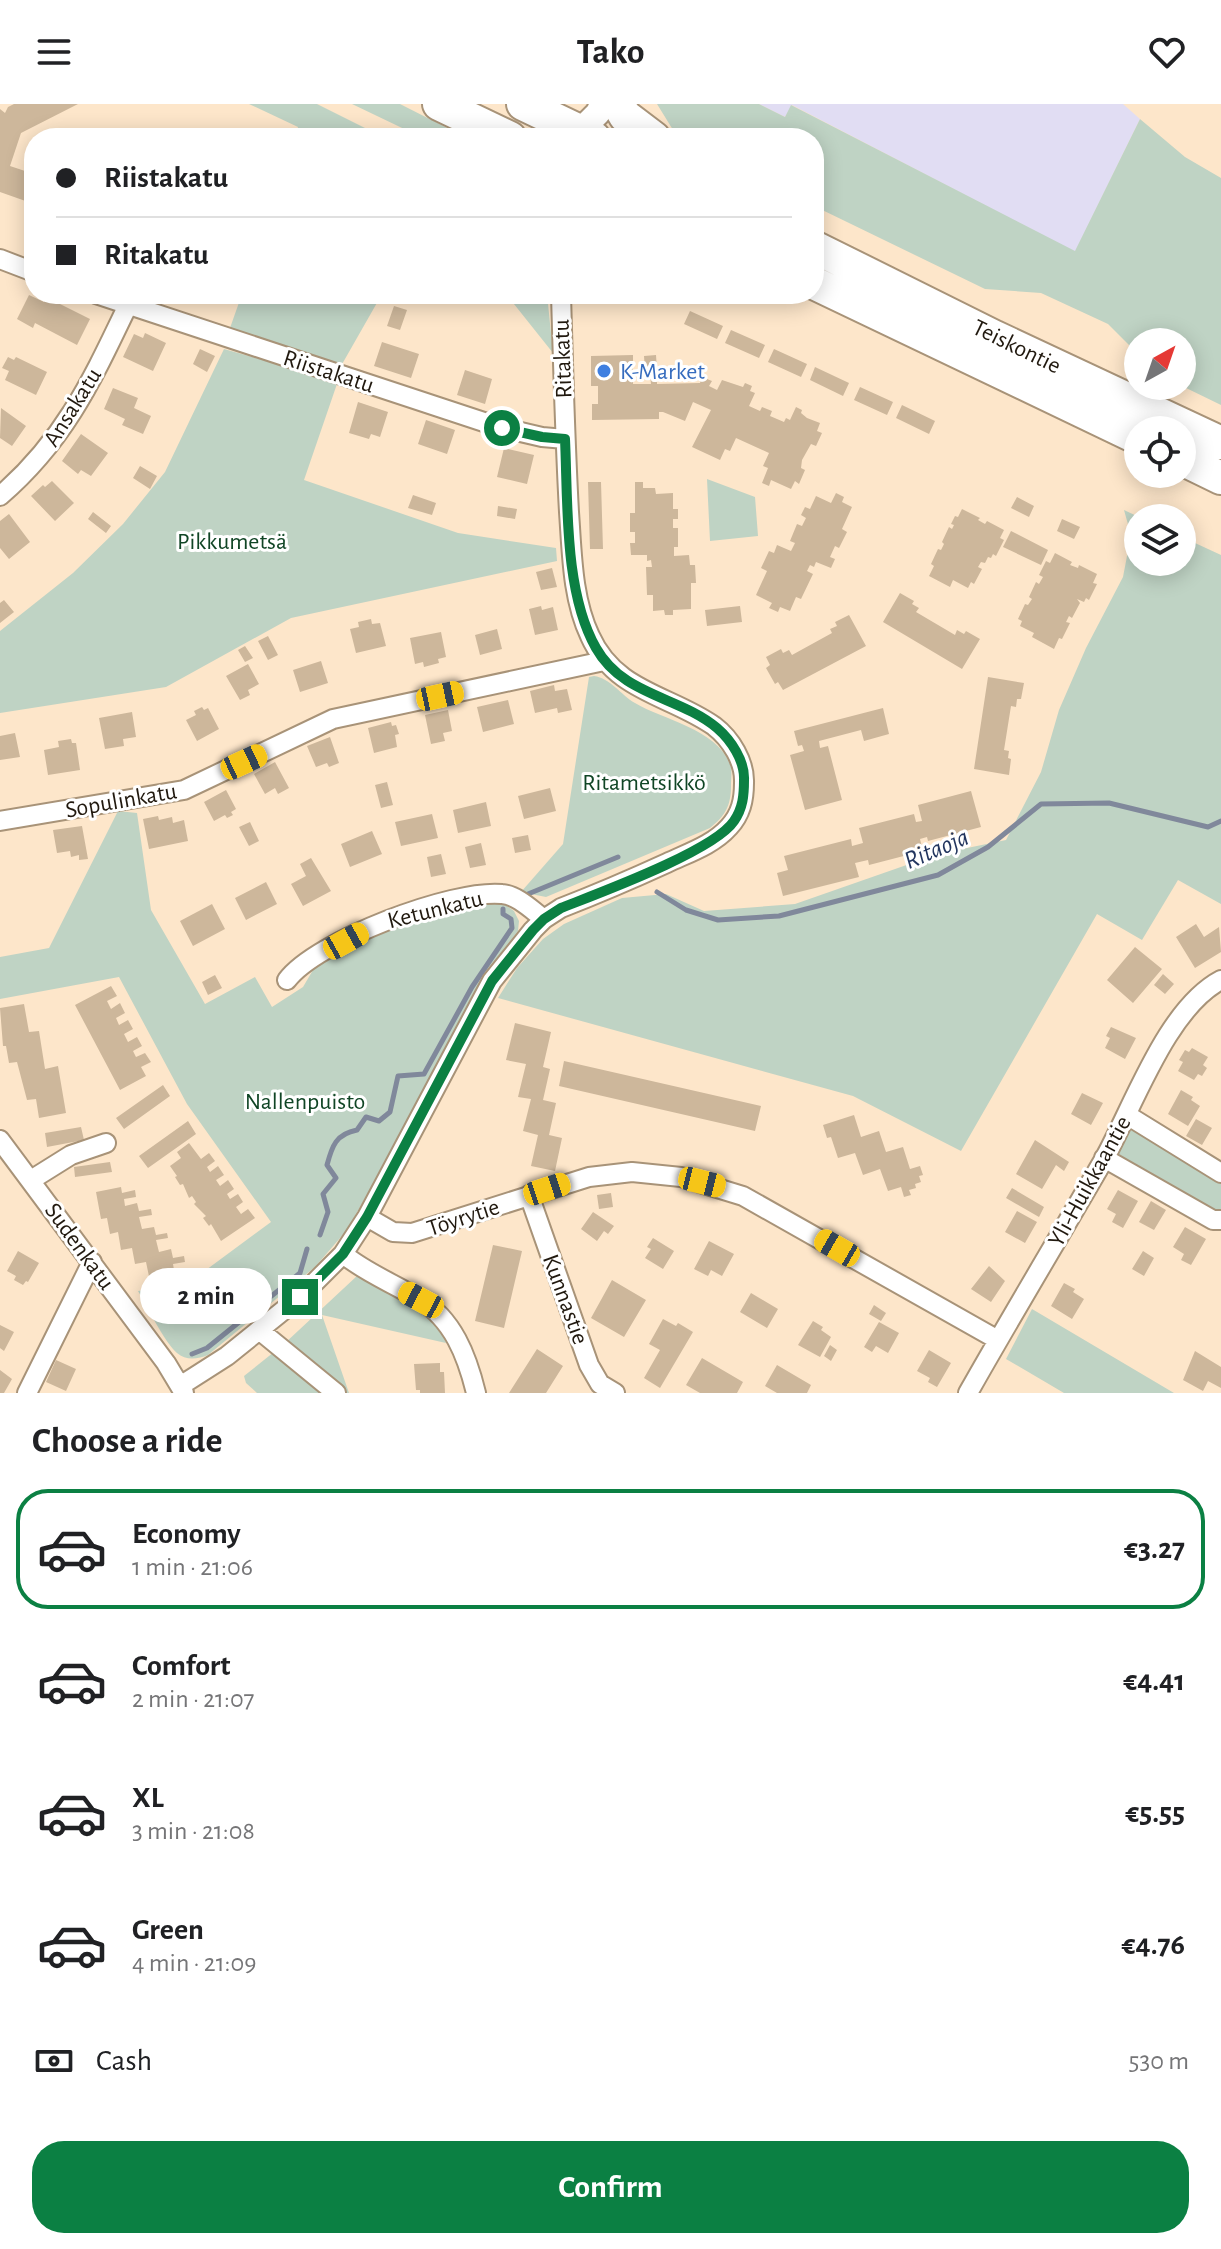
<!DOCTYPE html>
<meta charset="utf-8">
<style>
body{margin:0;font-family:"Alegreya Sans",sans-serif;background:#f6f6f6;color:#202124;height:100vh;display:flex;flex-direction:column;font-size:30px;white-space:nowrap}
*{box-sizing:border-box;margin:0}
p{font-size:26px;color:#757577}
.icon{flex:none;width:44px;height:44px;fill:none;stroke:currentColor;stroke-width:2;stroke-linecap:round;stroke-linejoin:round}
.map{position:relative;height:1289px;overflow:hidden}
.side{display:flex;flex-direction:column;background:#fff;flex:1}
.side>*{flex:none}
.hud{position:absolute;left:24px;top:24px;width:800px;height:176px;border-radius:32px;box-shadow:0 4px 20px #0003;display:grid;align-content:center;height:176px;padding:0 32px;background:#fff}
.needle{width:52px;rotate:40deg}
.controls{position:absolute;left:1124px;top:224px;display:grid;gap:16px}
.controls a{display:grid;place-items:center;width:72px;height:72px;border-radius:50%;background:#fff;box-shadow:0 4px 20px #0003;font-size:40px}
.end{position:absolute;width:36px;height:36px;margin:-18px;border:10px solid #0b8043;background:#fff;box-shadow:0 0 0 4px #fff}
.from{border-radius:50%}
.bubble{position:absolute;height:56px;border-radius:28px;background:#fff;box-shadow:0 4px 20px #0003;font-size:26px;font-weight:700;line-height:56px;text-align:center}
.car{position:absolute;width:24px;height:48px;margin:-24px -12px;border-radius:10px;box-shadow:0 0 6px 2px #0007;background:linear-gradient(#f5c518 24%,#345 0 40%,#f5c518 0 76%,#345 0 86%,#f5c518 0)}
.hud b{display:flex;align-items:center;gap:28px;height:76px;font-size:30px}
.hud b+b{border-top:2px solid #e0e0e0}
.hud i{width:20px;height:20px;background:#202124}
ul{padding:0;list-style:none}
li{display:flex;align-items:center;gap:24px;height:120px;margin:0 16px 12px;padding:0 16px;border:4px solid transparent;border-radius:32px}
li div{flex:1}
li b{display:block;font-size:30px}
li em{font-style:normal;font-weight:700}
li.active{border-color:#0b8043}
li>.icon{width:72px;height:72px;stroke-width:1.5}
h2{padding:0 32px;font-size:36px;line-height:96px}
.pay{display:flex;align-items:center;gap:20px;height:88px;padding:0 32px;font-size:30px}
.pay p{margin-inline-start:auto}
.button{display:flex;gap:16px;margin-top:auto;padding:16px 32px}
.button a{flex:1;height:92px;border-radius:32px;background:#0b8043;color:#fff;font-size:32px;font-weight:700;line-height:92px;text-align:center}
header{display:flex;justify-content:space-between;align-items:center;height:104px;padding:0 32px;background:#fff;font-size:36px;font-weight:700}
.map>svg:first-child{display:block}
.industrial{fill:#e1ddf3}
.green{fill:#bfd3c4}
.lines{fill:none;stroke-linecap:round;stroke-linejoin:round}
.stream{stroke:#80889b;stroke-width:5}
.building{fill:#cdb79b}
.street-casing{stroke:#a89378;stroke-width:22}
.secondary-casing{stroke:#a89378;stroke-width:28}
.highway-casing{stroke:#a89378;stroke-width:36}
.street{stroke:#fff;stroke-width:18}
.secondary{stroke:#fff;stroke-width:24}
.highway{stroke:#fff;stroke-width:32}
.route{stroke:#0b8043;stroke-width:10}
.shop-dot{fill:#3f7fe0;stroke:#fff;stroke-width:3}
.labels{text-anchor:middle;stroke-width:6;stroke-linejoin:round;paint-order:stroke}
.street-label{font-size:24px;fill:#21190f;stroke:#fff}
.shop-label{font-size:24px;fill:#366cbe;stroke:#fff;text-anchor:start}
.park-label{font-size:24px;fill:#104525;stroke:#fff}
.water-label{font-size:26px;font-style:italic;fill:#23365f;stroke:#fff}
</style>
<header><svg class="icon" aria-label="menu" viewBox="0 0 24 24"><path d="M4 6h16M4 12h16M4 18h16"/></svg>Tako<svg class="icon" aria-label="heart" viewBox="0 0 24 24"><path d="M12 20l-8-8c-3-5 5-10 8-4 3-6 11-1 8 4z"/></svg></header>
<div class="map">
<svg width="1221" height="1289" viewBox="0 0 1221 1289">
<rect width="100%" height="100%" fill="#fde6ca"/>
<path class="industrial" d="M759 0H1123L1140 15 1075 148 792 1 785 13Z"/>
<path class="green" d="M249 0H317L385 34H295L298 23Z
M352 0H400L467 34H423Z
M657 0H759L785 13 791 1 1075 147 1140 15 1185 53 1221 74V301L1182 282V238H1138V250L1108 220 1041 189 985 185 814 102V34H678Z
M242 190H382L341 262 230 224Z
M506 190H547L553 249Z
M224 245 338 277 304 376 458 429 556 444 557 457 291 514 166 583 0 609V527L73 469 123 420 165 368Z
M707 375 755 393 758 432 710 437Z
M1124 406 1141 414H1138V458H1182V433L1221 451V800L1178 776 1142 836 1097 810 961 1047 853 992 498 894 517 864 543 835 564 820 622 794 666 790 704 807 795 800 938 750 1006 736 1041 668 1059 606 1086 544 1123 473 1131 431Z
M594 572C610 574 621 591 635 599 663 616 719 625 731 663 732 668 731 676 731 682 731 702 725 712 710 724L546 793 521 788 563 740 589 573Z
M118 707 137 709 151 806 205 900 255 873 272 903 303 883 313 866 352 840 397 819 472 800 500 797 514 807 519 817 518 827 491 862 474 890 403 1027 347 1126 315 1163 208 1251C198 1255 186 1257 177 1249 165 1239 147 1202 138 1187L187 1180 271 1118 187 1000 119 873 0 895V853L49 844Z
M1132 1026H1140L1221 1075V1108L1214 1110 1118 1053 1116 1049 1126 1029Z
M358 1171 399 1189 436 1215 446 1239 322 1211 349 1289H347L332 1274 284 1240Z
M1032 1205 1174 1289H1064L1006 1255Z
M274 1248 327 1289H257L246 1279 244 1272Z"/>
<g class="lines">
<path class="stream" d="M657 788 686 806 718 816 779 812 938 771 988 743 1041 700 1109 699 1208 723 1221 717
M528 790 618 753
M320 1131 328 1108 323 1090 336 1074 327 1061C332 1042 336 1030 357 1026L366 1013 379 1017 390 1008 398 972 424 970 472 883 512 824 511 815 503 810V805
M192 1250 207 1244 300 1169 307 1145"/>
</g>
<path class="building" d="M14 0H78L21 29 10 62 34 70V100L0 88V5L5 9 8 3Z
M29 191 44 198 46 193 90 215 77 241 35 219 33 224 17 215Z
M394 202 407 206 400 226 387 222Z
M690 207 723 222 717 235 684 220Z
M731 226 765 241 759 254 725 239Z
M145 229 166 239 153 267 123 253 134 230 143 234Z
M382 238 419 250 411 274 374 262Z
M200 245 215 252 207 268 193 260Z
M774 245 807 260 801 273 768 258Z
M633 251V280H651L650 270H657V280L700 279 702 273 712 277 709 282 717 286 722 276 743 283 745 279 752 282 750 287 755 289 749 302 760 307 762 303 772 307 770 312 784 318 786 314 790 316 796 303 802 306 801 309 807 314 820 319 817 327 822 329 816 342 811 340 802 356 801 364 805 366 799 380 795 377 791 385 771 376 769 382 762 379 768 364 763 362 769 349 736 334 730 347 725 345 720 356 692 343 711 306 693 298 685 317 663 308H659V315L592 316V300H598V282H591V252Z
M656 251 657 266H645L644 252Z
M8 253 14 256 16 253 47 268 36 291 5 276 9 267 2 264Z
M815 263 849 279 843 292 810 276Z
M465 266 492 275 485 300 457 291Z
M860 283 893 298 887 311 854 296Z
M113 284 138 294 134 304 151 312 143 330 122 321 125 315 104 305Z
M358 298 388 308 380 333 371 330 369 335 349 329Z
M902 301 935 317 929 330 896 314Z
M1 304 26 322 12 342 0 334Z
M426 316 455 326 447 350 418 340Z
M81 330 108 349 91 372 81 366 78 370 62 357Z
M504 344 534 351 527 380 497 373Z
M140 362 157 372 150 385 133 374Z
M52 377 74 399 55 417 31 392 43 381 45 383Z
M588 378H601L603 445H590Z
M635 378H643V384H655L656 390 673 389V405H678V415H673V424H678V443H674V452L689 451 690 461H695L696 479H691V505L673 506V511H665L664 506 653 507V491H647L646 463H652L651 456 647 457V451H631L630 439H635V428H630V409H635Z
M836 389 844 393 842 398 852 403 842 425 847 428 839 444 835 442 830 453 835 455 831 464 816 458 814 463 810 461 807 467 813 470 801 495 796 493 790 507 780 503 778 508 769 504 772 499 756 491 767 467 761 464 769 447 774 449 777 441 791 447 795 439 790 437 797 420 802 422 806 414 801 411 805 403 810 405 816 392 831 399Z
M413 391 436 399 432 411 408 404Z
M1017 393 1034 402 1029 413 1011 404Z
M498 402 517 405 515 415 497 412Z
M962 405 980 414 978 416 985 420 987 417 1004 426 1000 434 1004 436 996 452 993 450 991 454 988 453 985 459 981 458 978 463 982 465 974 480 971 478 968 484 953 476 950 483 929 472 934 462 931 460 938 445 941 446 944 440 942 438 949 423 952 425 954 421 951 420 955 412 958 413Z
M93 408 111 422 106 429 88 415Z
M9 410 30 438 9 455 0 444V417Z
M1062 415 1080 423 1074 435 1057 427Z
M1011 427 1048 446 1041 461 1003 443Z
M1055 449 1072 458 1070 461 1078 464 1079 461 1097 470 1093 479 1097 480 1089 496 1086 494 1084 498 1077 495 1080 499 1072 514 1069 512 1066 518 1070 519 1062 535 1059 534 1054 545 1032 533 1034 529 1020 522 1022 517 1018 515 1025 500 1028 501 1032 495 1029 493 1036 478 1039 480 1043 473 1039 471 1046 457 1050 459Z
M552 464 557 483 541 486 536 468Z
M900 489 914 497 912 500 919 504 916 508 955 531 957 526 964 530 966 527 980 535 962 565 883 518Z
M4 496 14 508 0 519V499Z
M541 502 542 506 553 503 558 526 535 531 529 505Z
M740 502 742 518 707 522 705 506Z
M849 511 866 542 783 586 778 578 775 580 766 564 770 561 766 553 781 545 783 549 789 546 792 551 832 529 830 525 837 522 835 518Z
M371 515 372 520 380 519 386 542 356 549 350 525 359 523 358 518Z
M497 525 502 545 480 551 475 531Z
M441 528 446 553 438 555 439 559 424 563 423 558 415 560 410 534Z
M268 532 278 551 268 556 258 537Z
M245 542 253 554 245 558 238 546Z
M321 557 328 579 300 588 293 566Z
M248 560 259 580 248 586 250 591 240 596 226 572Z
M988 573 1024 579 1021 595H1017L1016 603 1011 602 1004 646 1009 647 1008 654 1011 655 1009 671 974 665Z
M554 581 555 587 567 585 572 606 558 609 557 604 535 609 530 587Z
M508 596 514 620 483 628 477 603Z
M202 603 204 606 208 604 219 625 197 637 186 616 196 611 194 607Z
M883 604 889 630 864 637 861 626 819 637 820 644 828 642 842 696 805 706 790 651 804 647 802 641 798 642 794 627Z
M448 606 452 627 443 629 445 637 431 640 425 611Z
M132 608 136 633 123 635 124 642 105 645 99 614Z
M391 618 392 622 396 621 399 630 395 631 397 643 374 649 368 624Z
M15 629 20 653 0 656V632Z
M330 633 339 659 329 663 327 659 316 663 307 642Z
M71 635 72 639H76L80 666 48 671 44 646 59 643 58 637Z
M275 658 289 684 278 690 275 684 265 690 254 670Z
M387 678 393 701 381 704 375 681Z
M550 684 556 707 524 715 518 692Z
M226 686 236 705 231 708 233 711 227 714 225 711 214 717 204 698Z
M971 687 981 723 928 737 927 733 920 735 923 747 869 761 868 756 855 759 859 773 783 792 777 769 788 766 784 752 851 735 852 742 863 739 859 724 914 710 916 718 922 717 918 701Z
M486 698 491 722 458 729 453 706Z
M432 710 438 734 401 742 395 718Z
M158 712 159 716 172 713 173 719 184 716 188 737 149 745 143 715Z
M250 718 259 737 249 742 239 723Z
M82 722 88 755 79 756V751L71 753 70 747 57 749 53 726Z
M372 727 382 750 350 763 341 740Z
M528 731 531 746 515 749 512 734Z
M481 739 486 761 470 764 465 743Z
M441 750 446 770 431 773 427 753Z
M311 754 331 787 303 802 291 780 306 772 300 760Z
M266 778 277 800 246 816 235 794Z
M212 800 225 825 193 842 180 817Z
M1196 820 1204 833 1219 823 1221 848 1195 864 1176 833Z
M1135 843 1162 865 1133 899 1107 876Z
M1163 870 1174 880 1165 890 1154 881Z
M215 871 222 884 208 891 202 878Z
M111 882 117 892 107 897 111 905 120 899 125 909 116 914 119 921 128 916 133 925 124 930 128 938 137 933 142 942 133 947 136 953 145 949 151 958 141 963 146 972 120 986 75 901Z
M24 900 29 928 39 927 45 965 58 962 66 1009 39 1014 36 995 27 996 17 958 9 959 6 942H3L0 904Z
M515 919 551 928 543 963 550 965 543 996 556 999 549 1031 562 1034 555 1067 531 1062 538 1031 523 1027 531 995 518 993 526 960 506 956Z
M1111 923 1136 934 1125 955 1105 944 1110 934 1106 932Z
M1192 944 1208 953 1203 961 1207 964 1202 972 1198 970 1194 976 1178 967 1183 958 1179 956 1185 946 1189 948Z
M564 957 761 1002 755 1027 559 982Z
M163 981 170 992 124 1025 116 1014Z
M1181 986 1193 993 1191 996 1200 1002 1188 1022 1168 1010Z
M1082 989 1103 999 1091 1021 1071 1010Z
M854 1011 861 1033 879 1027 886 1048 903 1043 910 1065 920 1062 923 1071 919 1072 921 1078 915 1080 916 1084 909 1086 911 1091 904 1093 901 1083 888 1087 880 1065 863 1071 855 1049 838 1054 831 1033 827 1034 823 1021Z
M1196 1015 1212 1024 1202 1041 1186 1032Z
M188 1017 196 1030 148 1064 139 1052Z
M81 1023 84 1036 47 1043 45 1029Z
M1035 1036 1069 1058 1064 1067 1056 1061 1042 1085 1016 1070Z
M189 1039 201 1055 209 1049 215 1057 207 1063 210 1068 218 1062 224 1071 216 1076 220 1082 228 1076 234 1085 227 1090 230 1095 238 1090 243 1098 236 1103 241 1110 248 1105 255 1114 221 1137 211 1120 209 1122 203 1114 206 1112 194 1100 196 1098 192 1092 189 1094 183 1080 180 1081 175 1073 177 1072 170 1062 181 1054 177 1048Z
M110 1058 112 1068 75 1073 74 1063Z
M121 1083 122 1089 135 1086 136 1093 124 1095 125 1102 137 1099 139 1107 151 1105 152 1111 139 1113 142 1125 154 1123 156 1131 167 1129 168 1134 156 1136 159 1148 171 1145 173 1154 184 1152 185 1158 173 1160 175 1172 150 1177 146 1158 135 1160 132 1144 121 1146 118 1128 110 1130 107 1114 101 1115 96 1088Z
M1012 1084 1044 1103 1039 1113 1006 1094Z
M1118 1086 1138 1097 1123 1124 1112 1118 1116 1110 1107 1105Z
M611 1089 613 1103 599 1105 597 1091Z
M1151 1097 1166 1106 1154 1126 1139 1118Z
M1017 1107 1037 1118 1025 1139 1005 1128Z
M593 1108 614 1122 608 1130 604 1127 597 1137 581 1125Z
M1185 1123 1206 1135 1191 1161 1181 1156 1184 1150 1173 1143Z
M653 1134 674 1147 663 1165 645 1154 651 1145 647 1143Z
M709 1137 734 1150 722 1172 711 1166 708 1172 694 1165Z
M493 1141 522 1147 504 1224 475 1217Z
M18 1147 39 1159 28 1178 26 1177 23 1181 14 1176 16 1172 7 1167Z
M1143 1147 1154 1154 1144 1172 1132 1165Z
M989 1162 1005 1177 991 1198 971 1185Z
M612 1176 646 1196 624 1233 591 1214Z
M1064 1179 1075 1185 1073 1188 1084 1195 1072 1215 1051 1202Z
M751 1189 778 1205 767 1224 740 1208Z
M874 1201 886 1209 881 1217 869 1210Z
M663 1215 676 1222 678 1219 693 1228 660 1284 644 1274 660 1246 649 1240Z
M813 1217 823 1223 821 1226 831 1233 820 1253 798 1241Z
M879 1218 899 1229 888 1249 876 1242 872 1248 864 1243Z
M0 1221 14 1228 4 1247 0 1244Z
M830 1241 837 1246 831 1257 824 1252Z
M537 1245 563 1262 546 1289H509Z
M929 1246 951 1259 937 1283 928 1278 930 1274 917 1267Z
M1195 1247 1221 1263V1284L1208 1277 1203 1287 1183 1276Z
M702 1254 743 1278 737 1289H700L686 1281Z
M56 1256 76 1265 66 1287 46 1278Z
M440 1259V1268H444L445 1289H420V1286H416L414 1260Z
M777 1261 811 1281 807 1289H777L765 1282Z
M0 1266 12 1275 4 1289H0Z"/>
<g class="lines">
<g class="street-casing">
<path id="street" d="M0 155 34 168
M96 190 499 323 542 333 565 335
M0 392C65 336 92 276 128 201
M0 717 184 686 333 615 604 557
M287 876C316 837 453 785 502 790 517 791 532 806 544 815
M1127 1011 1221 1069
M0 1036 166 1259 184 1289
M1104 1054 1213 1116H1221
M31 1076 71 1051 106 1039
M529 1091 589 1261 600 1280 615 1289
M367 1113 393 1128 412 1129 589 1073 632 1068 681 1073 743 1092 998 1236
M343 1150C366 1169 393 1179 419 1195 453 1215 467 1252 476 1289
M259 1226 336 1289
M180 1282 227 1252 300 1193 343 1150 367 1113 492 877 533 826 544 815 561 804C597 790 632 775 667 759 688 749 713 741 729 723 741 710 744 696 744 679 745 658 731 635 714 622 670 591 615 588 590 532 572 494 572 449 569 408 565 335 563 263 561 190
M27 1289 92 1158
M968 1289C1012 1211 1058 1135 1103 1057 1133 1004 1166 905 1221 876"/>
</g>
<g class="secondary-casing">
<path id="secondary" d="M580 27 598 9 602 0"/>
</g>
<g class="highway-casing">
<path id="highway" d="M439 0 510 34
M523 0 594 34
M618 0 625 12 654 34
M814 143 995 233 1221 339
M814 179 1138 334
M1182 355 1221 374"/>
</g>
<use href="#street" class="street"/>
<use href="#secondary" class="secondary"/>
<use href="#highway" class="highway"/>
</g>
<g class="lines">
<path class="route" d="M300 1193 343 1150 367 1113 492 877 533 826 544 815 561 804C599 789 714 747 734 717 743 704 744 691 744 676 745 657 731 636 717 624 679 592 623 592 596 544 564 488 568 399 565 335L542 333 502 324"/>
</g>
<circle class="shop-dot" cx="604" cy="267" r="8"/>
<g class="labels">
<g class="street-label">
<text transform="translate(1017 242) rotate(26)" y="8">Teiskontie</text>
<text transform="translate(562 255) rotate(-92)" y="8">Ritakatu</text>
<text transform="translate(329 267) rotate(18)" y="8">Riistakatu</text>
<text transform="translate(72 303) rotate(-58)" y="8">Ansakatu</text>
<text transform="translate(121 696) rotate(-10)" y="8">Sopulinkatu</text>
<text transform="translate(435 805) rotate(-14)" y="8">Ketunkatu</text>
<text transform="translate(1089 1077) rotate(-61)" y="8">Yli-Huikkaantie</text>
<text transform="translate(463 1113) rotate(-18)" y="8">Töyrytie</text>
<text transform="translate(80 1142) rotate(54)" y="8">Sudenkatu</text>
<text transform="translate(566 1195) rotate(70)" y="8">Kunnastie</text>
</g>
<g class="shop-label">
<text x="620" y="275">K-Market</text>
</g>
<g class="park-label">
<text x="232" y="445">Pikkumetsä</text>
<text x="644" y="686">Ritametsikkö</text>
<text x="305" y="1005">Nallenpuisto</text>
</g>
<g class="water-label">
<text transform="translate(936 744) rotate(-23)" y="9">Ritaoja</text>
</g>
</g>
</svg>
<div class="controls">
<a><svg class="needle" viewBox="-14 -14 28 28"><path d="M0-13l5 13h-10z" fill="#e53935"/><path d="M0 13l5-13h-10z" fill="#757577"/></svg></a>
<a><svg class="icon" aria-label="locate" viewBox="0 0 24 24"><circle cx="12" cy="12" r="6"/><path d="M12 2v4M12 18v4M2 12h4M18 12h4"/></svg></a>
<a><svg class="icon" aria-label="layers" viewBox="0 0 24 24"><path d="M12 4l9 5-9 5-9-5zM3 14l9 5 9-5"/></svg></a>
</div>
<i class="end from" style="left:502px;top:324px"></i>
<i class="end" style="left:300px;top:1193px"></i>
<div class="bubble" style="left:140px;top:1164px;width:132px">2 min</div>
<i class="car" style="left:440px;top:592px;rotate:78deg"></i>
<i class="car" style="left:244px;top:658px;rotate:65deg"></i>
<i class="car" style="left:346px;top:837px;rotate:61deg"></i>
<i class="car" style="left:702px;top:1078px;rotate:104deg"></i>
<i class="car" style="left:547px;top:1085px;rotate:72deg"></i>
<i class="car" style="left:837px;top:1144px;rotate:300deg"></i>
<i class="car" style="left:421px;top:1196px;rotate:298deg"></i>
<div class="hud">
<b><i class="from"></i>Riistakatu</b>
<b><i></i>Ritakatu</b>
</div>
</div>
<section class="side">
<h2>Choose a ride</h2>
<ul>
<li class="active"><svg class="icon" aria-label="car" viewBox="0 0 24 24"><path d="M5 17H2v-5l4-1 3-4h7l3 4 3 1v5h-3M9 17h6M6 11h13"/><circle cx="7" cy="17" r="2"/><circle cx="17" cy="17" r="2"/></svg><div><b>Economy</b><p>1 min · 21:06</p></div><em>€3.27</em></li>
<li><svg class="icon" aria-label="car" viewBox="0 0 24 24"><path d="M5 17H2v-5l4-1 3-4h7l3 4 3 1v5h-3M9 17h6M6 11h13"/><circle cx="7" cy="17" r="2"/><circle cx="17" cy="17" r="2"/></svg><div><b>Comfort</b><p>2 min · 21:07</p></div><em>€4.41</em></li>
<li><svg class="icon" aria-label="car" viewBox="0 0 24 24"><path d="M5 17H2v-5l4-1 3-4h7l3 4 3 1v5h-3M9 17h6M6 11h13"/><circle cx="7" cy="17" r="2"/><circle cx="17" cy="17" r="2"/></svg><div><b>XL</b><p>3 min · 21:08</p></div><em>€5.55</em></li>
<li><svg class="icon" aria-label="car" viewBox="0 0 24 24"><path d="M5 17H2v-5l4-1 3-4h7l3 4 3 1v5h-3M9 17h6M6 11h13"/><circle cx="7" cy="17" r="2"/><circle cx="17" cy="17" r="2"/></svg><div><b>Green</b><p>4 min · 21:09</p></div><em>€4.76</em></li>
</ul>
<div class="pay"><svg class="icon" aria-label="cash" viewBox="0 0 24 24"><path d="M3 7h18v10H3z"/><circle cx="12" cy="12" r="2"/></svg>Cash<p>530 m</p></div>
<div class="button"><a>Confirm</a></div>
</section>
